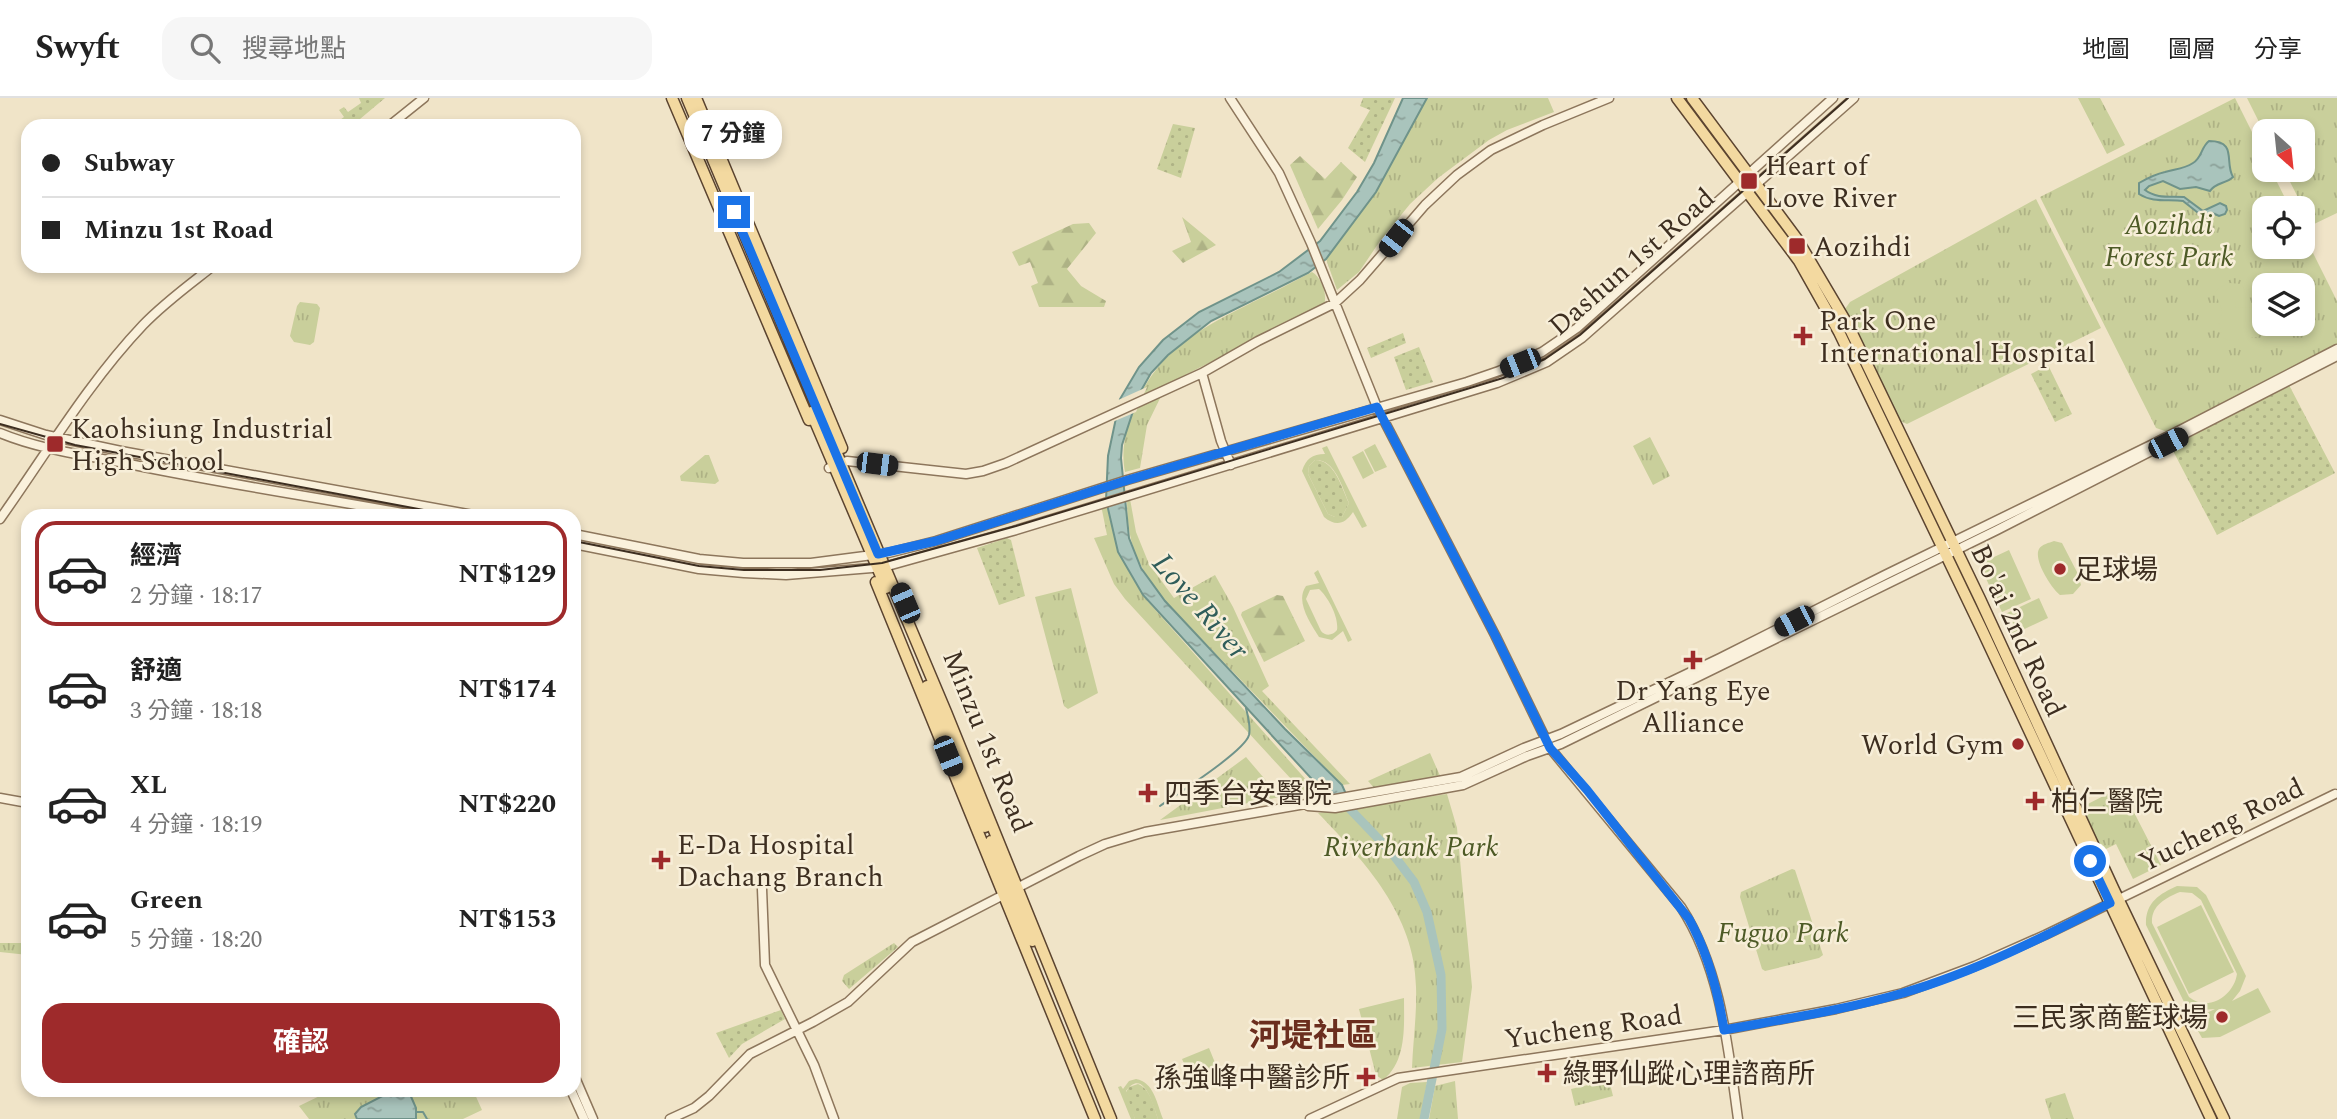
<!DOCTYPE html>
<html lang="zh-TW">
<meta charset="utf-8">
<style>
body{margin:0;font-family:Spectral,"Noto Sans TC",serif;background:#f6f6f6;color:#222;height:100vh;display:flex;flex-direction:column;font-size:26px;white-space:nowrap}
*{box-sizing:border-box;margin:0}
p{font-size:23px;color:#767676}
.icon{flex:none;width:38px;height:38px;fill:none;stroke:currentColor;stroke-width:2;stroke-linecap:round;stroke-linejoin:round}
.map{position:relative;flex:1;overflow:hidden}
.side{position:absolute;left:21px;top:411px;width:560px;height:588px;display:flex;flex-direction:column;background:#fff;border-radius:21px;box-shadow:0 4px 10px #0003}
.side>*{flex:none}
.top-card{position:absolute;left:21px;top:21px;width:560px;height:154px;border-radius:21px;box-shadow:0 4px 10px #0003;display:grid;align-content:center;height:154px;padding:0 21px;background:#fff}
.needle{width:46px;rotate:153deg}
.fabs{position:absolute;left:2252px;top:21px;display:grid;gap:14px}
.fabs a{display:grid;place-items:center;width:63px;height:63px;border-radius:14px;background:#fff;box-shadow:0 4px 10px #0003;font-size:35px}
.end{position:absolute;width:32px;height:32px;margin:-16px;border:9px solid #1a73e8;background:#fff;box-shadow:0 0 0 4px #fff}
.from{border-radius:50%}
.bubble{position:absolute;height:49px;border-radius:21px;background:#fff;box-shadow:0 4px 10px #0003;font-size:23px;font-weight:700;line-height:49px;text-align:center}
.car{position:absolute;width:21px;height:42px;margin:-21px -10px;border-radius:9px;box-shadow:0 0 5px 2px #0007;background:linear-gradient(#222 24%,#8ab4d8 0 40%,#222 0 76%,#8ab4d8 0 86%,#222 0)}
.top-card b{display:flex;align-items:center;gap:24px;height:66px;font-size:26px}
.top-card b+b{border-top:2px solid #e0e0e0}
.top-card i{width:18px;height:18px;background:#222}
ul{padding:12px 0 0;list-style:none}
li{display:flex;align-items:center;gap:21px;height:105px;margin:0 14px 10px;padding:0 7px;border:4px solid transparent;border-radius:21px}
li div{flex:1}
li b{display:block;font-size:26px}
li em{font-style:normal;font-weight:700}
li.active{border-color:#9e2a2b}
li>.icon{width:63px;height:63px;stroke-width:1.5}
.button{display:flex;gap:14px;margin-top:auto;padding:14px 21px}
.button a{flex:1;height:80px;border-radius:21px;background:#9e2a2b;color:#fff;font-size:28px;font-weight:700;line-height:80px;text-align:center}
header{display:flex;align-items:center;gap:42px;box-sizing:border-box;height:98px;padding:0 35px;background:#fff;border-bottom:2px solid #e0e0e0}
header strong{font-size:33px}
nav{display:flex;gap:38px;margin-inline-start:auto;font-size:24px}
.search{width:490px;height:63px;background:#f6f6f6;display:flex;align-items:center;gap:18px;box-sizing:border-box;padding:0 24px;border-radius:21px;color:#767676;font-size:26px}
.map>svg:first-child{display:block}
.grass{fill:url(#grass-dots)}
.forest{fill:url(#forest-firs)}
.park{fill:url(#park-tufts);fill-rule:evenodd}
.pitch{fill:#c9cf9b;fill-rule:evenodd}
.water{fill:url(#water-ripples);stroke:#6f938a;stroke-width:2}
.pier{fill:#f0e4c8}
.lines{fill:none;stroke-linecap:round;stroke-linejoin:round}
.stream{stroke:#6f938a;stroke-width:2}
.river{stroke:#a9c4bc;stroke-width:9}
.minor-casing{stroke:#8d765c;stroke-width:11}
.major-casing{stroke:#5b4430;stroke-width:13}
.minor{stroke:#faf1dc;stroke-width:8}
.major{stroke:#f3d9a0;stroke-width:10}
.tram{stroke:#3d2e20;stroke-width:2}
.route{stroke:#1a73e8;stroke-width:9}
.poi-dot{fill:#9e2a2b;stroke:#f7eed8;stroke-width:2.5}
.labels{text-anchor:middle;stroke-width:5;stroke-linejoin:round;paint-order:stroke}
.poi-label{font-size:28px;fill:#3d2e20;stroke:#f7eed8;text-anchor:start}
.park-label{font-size:28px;font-style:italic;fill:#4d5a26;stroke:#f7eed8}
.street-label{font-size:28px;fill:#3d2e20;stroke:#f7eed8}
.water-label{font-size:30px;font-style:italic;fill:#2f5d5a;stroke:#f7eed8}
.quarter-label{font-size:32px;font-weight:bold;fill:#6b2e1e;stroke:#f7eed8}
</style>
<header>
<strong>Swyft</strong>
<div class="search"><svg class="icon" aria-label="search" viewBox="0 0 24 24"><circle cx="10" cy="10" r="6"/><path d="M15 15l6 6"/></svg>搜尋地點</div>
<nav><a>地圖</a><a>圖層</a><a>分享</a></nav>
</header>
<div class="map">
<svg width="2337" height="1021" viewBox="0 0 2337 1021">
<defs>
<pattern id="grass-dots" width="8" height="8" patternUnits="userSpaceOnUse" patternTransform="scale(1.75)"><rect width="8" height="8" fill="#c9cf9b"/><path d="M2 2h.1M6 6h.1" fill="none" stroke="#aeb285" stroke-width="1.8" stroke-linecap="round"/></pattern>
<pattern id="forest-firs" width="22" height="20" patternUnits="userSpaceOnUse" patternTransform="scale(1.75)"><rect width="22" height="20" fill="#c9cf9b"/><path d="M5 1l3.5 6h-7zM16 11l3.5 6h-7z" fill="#aeb285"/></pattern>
<pattern id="park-tufts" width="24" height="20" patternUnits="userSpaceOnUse" patternTransform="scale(1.75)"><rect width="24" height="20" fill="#c9cf9b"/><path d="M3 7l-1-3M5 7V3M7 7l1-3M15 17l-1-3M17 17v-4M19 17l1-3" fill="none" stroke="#aeb285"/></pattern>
<pattern id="water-ripples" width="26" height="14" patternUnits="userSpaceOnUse" patternTransform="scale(1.75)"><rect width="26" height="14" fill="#a9c4bc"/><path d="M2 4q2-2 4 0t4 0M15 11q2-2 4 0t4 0" fill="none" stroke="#8ba098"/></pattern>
</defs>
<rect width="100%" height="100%" fill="#f0e4c8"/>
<path class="grass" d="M359 0H385L360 21 362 24 357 27 355 25 351 28H344L340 22 344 19 339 12 344 9 348 14 361 5Z
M1363 0H1395L1365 64 1348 50 1370 12 1360 8Z
M1173 26 1195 30 1181 80 1157 71Z
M1403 235 1406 245 1371 260 1367 250Z
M1419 249 1433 284 1406 292 1394 259Z
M2048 267 2072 316 2055 324 2031 276Z
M2289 287 2335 375 2217 437 2171 349Z
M1315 362C1335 362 1341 389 1349 405L1342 419H1335L1328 416 1308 376 1309 368Z
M1007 440 1011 442 1025 498 999 507 977 450Z
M781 912 785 921 742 946 729 960 716 935Z
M1138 986C1150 990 1154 1009 1158 1021H1135L1125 996 1129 989Z"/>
<path class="forest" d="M1300 58 1325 81 1341 64 1357 79 1342 102 1318 131 1290 67Z
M1182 119 1216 147 1183 165 1172 153 1191 144Z
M1089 125 1096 135 1067 171 1081 188 1106 203 1104 209H1039L1031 188 1038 185 1030 164 1019 168 1012 154 1073 126Z
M1277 497 1283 498 1305 543 1264 564 1241 517 1242 514Z"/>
<path class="park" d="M1427 0H1548L1554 14 1507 32 1489 42 1438 80 1410 106 1380 143 1359 174 1337 192 1326 161 1376 94Z
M2078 0H2100L2125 47 2107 56Z
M2235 0 2264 58V72H2271L2290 110H2264V149H2303V135L2337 203V247L2168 334 2156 330 2040 99ZM2264 187H2303V226H2264Z
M2247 0H2337V115L2312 127 2284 72H2303V33L2264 34Z
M2036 101 2101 230 1907 326 1898 322 1845 211 1850 204Z
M1312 174C1321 179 1328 196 1324 207L1167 286 1147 327 1140 370 1125 374C1121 353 1125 336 1132 316 1157 250 1200 231 1259 201 1277 193 1294 183 1312 174Z
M300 204 317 206 320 210 314 244 310 247 294 244 290 238 297 208Z
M1650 339 1670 378 1653 387 1633 348Z
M705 357H709L719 383 715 386 681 383 680 378Z
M1130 401 1136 434 1149 466 1174 500 1215 477 1233 509 1269 588 1262 593 1350 686 1342 687 1165 503C1137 465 1128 451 1127 402Z
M1106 405 1118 454 1143 498 1316 693 1304 695 1125 501 1114 486 1094 440 1107 437 1101 407Z
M1071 490 1098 595 1068 611 1064 608 1035 499Z
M1430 655 1441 680 1375 691 1368 683Z
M1246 659 1280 699 1160 722Z
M2121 689 2161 767 2133 781 2116 746 2102 753 2080 710Z
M1447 696 1457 730 1472 889 1462 964 1412 970C1413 943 1417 916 1416 889 1415 817 1365 764 1318 715Z
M1792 771 1795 772 1823 857 1819 860 1765 873 1762 871 1740 799 1741 794Z
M23 823H28V857L0 854V845H22Z
M894 845 898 849 849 891 842 883 844 877Z
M1404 900C1404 928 1407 963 1383 982L1376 977 1359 911Z
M1609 982 1613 998 1575 1008 1571 991Z
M1455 983 1458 1021H1429L1435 988Z
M1427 984 1421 1021H1397L1402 989 1410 985Z
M332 992H473L482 1012 463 1021H309L299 1008Z
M2065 995 2074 1021H2051L2045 1001Z"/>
<path class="pitch" d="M2230 185 2242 186 2247 199 2235 205 2236 210 2256 209C2264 217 2266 223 2264 233L2257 239 2229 243 2222 239 2218 221 2223 215 2215 194 2220 189Z
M1375 346 1387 369 1375 374 1364 352Z
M1327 348 1367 428 1362 430 1353 414C1345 426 1336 429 1324 419L1302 373C1306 361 1312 356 1325 356L1322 350ZM1315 362C1335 361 1342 389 1349 405L1342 419H1335L1328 416 1308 376 1309 368Z
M1363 353 1374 375 1363 381 1352 359Z
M2054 443 2062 445 2078 476 2081 487 2073 496 2060 497C2052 491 2033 462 2039 451 2042 446 2049 445 2054 443Z
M2009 452 2031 501 2002 514 1979 466Z
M1318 472 1352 542 1348 544 1343 533 1332 542 1319 539C1310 525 1295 503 1306 488L1319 485 1314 475ZM1319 491C1328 499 1339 519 1337 532 1333 537 1326 539 1321 533L1306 501 1310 492Z
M2039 500 2048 520 2012 537 2003 517Z
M2177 788 2197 789 2206 797 2246 878 2240 893 2232 903 2258 890 2271 914 2220 939 2202 940 2192 922 2215 911 2200 912 2184 904 2146 827C2145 805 2159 796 2177 788ZM2180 794 2192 795 2201 802 2237 876C2234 897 2209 915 2189 899L2152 825C2151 808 2165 800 2180 794Z
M2201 807 2234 874 2189 896 2157 829Z
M1209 950 1218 972 1192 983 1182 961Z
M1136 981C1154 984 1157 1006 1163 1021H1158C1153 1008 1144 969 1126 993L1135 1021H1131L1118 989 1121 988 1123 991 1129 983Z"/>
<path class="water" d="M1403 0H1427L1376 94 1326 161 1308 175 1211 223 1168 257 1151 275 1138 298 1122 347 1121 360 1129 440 1141 470 1165 503 1285 631 1342 687 1355 716 1321 691 1143 497 1118 454 1106 402 1108 358 1120 301 1139 269 1163 242 1199 214 1279 174 1320 143 1357 94 1374 65Z
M2209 43C2238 43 2224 64 2233 79 2226 86 2216 84 2210 93L2196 89 2180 91 2163 83 2149 88 2145 92C2157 101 2170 98 2184 99L2203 113 2220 105 2226 108 2227 112 2225 116 2219 118 2212 115 2202 118 2183 103C2168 101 2153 105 2139 96V85C2146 81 2156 76 2165 74 2175 71 2184 71 2193 65 2202 60 2201 49 2209 43Z
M394 992 409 994 416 1010V1021H357L355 1016 361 1009Z"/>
<path class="pier" d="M1147 289 1136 314 1110 325 1116 303Z"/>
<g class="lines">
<path class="stream" d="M1160 708C1177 696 1245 653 1249 637 1251 628 1248 619 1246 610
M416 1014H423L427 1021"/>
<path class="river" d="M1347 708 1392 755 1414 784 1427 814 1441 877 1442 931 1424 1021"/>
<g class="minor-casing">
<path id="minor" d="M1230 0 1279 75 1311 145 1377 309 1495 537 1550 650 1681 809C1721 871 1728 949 1738 1021
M389 28 424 0
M0 322 46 337 121 353 479 418
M0 335C41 352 86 357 129 366 225 386 322 400 418 418
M1231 367 1221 343 1202 275 1258 243 1335 205 1360 182 1425 107 1457 77 1491 52 1543 27 1609 0
M829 370 847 363 966 376 983 373 1006 365 1202 275
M0 421C46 356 88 285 143 227 164 205 189 187 213 168
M574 436 699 461 743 465H811L888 455 936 443 1127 382 1467 284 1499 273 1542 254 1577 230 1833 0
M574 446 699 471 744 475 786 477 884 469 1013 433 1497 285 1547 264 1582 240 1854 0
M0 700 28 705
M1308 708 1335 710 1463 687 1527 658 1561 646 1997 432 2337 258
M762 791 765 867 814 967 834 1021
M574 977 593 1021
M571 992 584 1021
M670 1021 694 1010 709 998 750 956 813 924 848 904 912 844 1079 758 1105 746 1145 734 1461 679 1524 650 1561 636 1720 560 1885 477 2157 344 2337 251
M1310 1021 1398 980 1724 932 1836 911 1903 895 1975 868 2045 837 2335 696"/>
</g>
<g class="major-casing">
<path id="major" d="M672 0 809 322
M687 0 946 614 1111 1021
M696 0 842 350
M1677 0 1799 163 1839 234 1982 532 2211 1021
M1692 0 1797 141 1849 229 1980 501 2114 792 2224 1021
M811 314 886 490
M876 484 1095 1021
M927 588 985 729
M991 743 1032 843"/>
</g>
<use href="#minor" class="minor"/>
<use href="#major" class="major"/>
<path class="tram" d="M0 326 75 347 456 418
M574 443 699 468 744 472H820L882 465 1016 428 1503 280 1545 261 1580 237 1848 0"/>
</g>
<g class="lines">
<path class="route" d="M734 114 878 456 936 443 1128 382 1377 309 1495 537 1550 650 1587 692 1689 821C1708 855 1718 893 1724 932 1784 921 1845 912 1903 895 1975 874 2044 839 2110 805L2090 763"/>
</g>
<g class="poi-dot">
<rect x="1740" y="74" width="18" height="18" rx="3.5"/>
<rect x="1788" y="139" width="18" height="18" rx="3.5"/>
<path d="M1799.5 227.5h7v7h7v7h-7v7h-7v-7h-7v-7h7z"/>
<rect x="46" y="337" width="18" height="18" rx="3.5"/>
<circle cx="2060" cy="471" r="7"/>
<path d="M1689.5 551.5h7v7h7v7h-7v7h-7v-7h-7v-7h7z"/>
<circle cx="2018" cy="646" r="7"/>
<path d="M1144.5 684.5h7v7h7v7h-7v7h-7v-7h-7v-7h7z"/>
<path d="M2031.5 692.5h7v7h7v7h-7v7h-7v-7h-7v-7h7z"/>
<path d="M657.5 751.5h7v7h7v7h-7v7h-7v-7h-7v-7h7z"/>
<circle cx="2222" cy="919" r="7"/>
<path d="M1543.5 964.5h7v7h7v7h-7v7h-7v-7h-7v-7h7z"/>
<path d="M1362.5 968.5h7v7h7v7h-7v7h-7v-7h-7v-7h7z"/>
</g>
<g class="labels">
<g class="poi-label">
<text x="1765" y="77">Heart of<tspan x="1765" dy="32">Love River</tspan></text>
<text x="1813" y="158">Aozihdi</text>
<text x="1819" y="232">Park One<tspan x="1819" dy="32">International Hospital</tspan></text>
<text x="71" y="340">Kaohsiung Industrial<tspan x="71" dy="32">High School</tspan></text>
<text x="2074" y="481">足球場</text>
<text x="1693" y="602" text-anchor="middle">Dr Yang Eye<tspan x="1693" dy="32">Alliance</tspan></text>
<text x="2004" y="656" text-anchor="end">World Gym</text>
<text x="1164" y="705">四季台安醫院</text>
<text x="2051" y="713">柏仁醫院</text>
<text x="677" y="756">E-Da Hospital<tspan x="677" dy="32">Dachang Branch</tspan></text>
<text x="2208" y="929" text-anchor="end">三民家商籃球場</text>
<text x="1563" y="985">綠野仙蹤心理諮商所</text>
<text x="1350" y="989" text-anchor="end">孫強峰中醫診所</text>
</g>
<g class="park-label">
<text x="2169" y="136">Aozihdi<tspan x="2169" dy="32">Forest Park</tspan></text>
<text x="1411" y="758">Riverbank Park</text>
<text x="1783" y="844">Fuguo Park</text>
</g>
<g class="street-label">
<text transform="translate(1631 163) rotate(-41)" y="10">Dashun 1st Road</text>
<text transform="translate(2019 532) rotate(65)" y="10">Bo'ai 2nd Road</text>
<text transform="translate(988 643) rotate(68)" y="10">Minzu 1st Road</text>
<text transform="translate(2221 726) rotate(-26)" y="10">Yucheng Road</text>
<text transform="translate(1593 928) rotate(-8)" y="10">Yucheng Road</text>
</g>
<g class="water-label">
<text transform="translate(1201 508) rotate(49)" y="10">Love River</text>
</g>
<g class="quarter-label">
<text x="1313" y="948">河堤社區</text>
</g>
</g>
</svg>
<div class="fabs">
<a><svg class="needle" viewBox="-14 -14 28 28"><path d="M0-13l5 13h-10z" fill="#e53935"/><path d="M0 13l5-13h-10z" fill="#767676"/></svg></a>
<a><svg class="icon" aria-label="locate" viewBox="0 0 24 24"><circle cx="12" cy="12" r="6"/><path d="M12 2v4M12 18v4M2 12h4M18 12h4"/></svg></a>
<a><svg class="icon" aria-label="layers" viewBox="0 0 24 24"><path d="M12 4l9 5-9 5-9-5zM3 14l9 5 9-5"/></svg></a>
</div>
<i class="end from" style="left:2090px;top:763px"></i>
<i class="end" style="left:734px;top:114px"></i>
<div class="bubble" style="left:684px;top:12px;width:98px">7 分鐘</div>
<i class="car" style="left:1396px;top:140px;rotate:218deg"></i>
<i class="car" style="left:1520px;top:265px;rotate:248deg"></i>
<i class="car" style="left:2168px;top:345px;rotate:63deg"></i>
<i class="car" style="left:877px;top:366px;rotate:97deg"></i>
<i class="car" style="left:905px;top:505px;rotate:337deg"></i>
<i class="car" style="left:1794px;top:523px;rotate:243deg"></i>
<i class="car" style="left:948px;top:658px;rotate:158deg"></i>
<div class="top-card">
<b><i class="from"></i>Subway</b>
<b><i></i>Minzu 1st Road</b>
</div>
<section class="side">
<ul>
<li class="active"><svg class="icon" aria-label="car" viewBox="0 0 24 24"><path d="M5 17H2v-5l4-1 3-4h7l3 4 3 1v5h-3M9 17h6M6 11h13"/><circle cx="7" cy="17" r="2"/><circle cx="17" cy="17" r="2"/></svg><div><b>經濟</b><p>2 分鐘 · 18:17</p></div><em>NT$129</em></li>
<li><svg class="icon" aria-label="car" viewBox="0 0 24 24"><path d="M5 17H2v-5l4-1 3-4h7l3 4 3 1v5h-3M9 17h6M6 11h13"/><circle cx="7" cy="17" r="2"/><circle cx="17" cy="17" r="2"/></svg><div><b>舒適</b><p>3 分鐘 · 18:18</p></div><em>NT$174</em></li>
<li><svg class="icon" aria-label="car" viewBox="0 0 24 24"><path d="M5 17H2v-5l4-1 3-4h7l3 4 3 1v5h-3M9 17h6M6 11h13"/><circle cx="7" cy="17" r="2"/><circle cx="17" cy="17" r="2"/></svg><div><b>XL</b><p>4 分鐘 · 18:19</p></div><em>NT$220</em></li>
<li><svg class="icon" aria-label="car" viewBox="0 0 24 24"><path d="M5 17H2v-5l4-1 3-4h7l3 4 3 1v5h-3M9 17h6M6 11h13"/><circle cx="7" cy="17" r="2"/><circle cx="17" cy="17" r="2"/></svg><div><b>Green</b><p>5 分鐘 · 18:20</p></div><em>NT$153</em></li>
</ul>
<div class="button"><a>確認</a></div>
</section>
</div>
